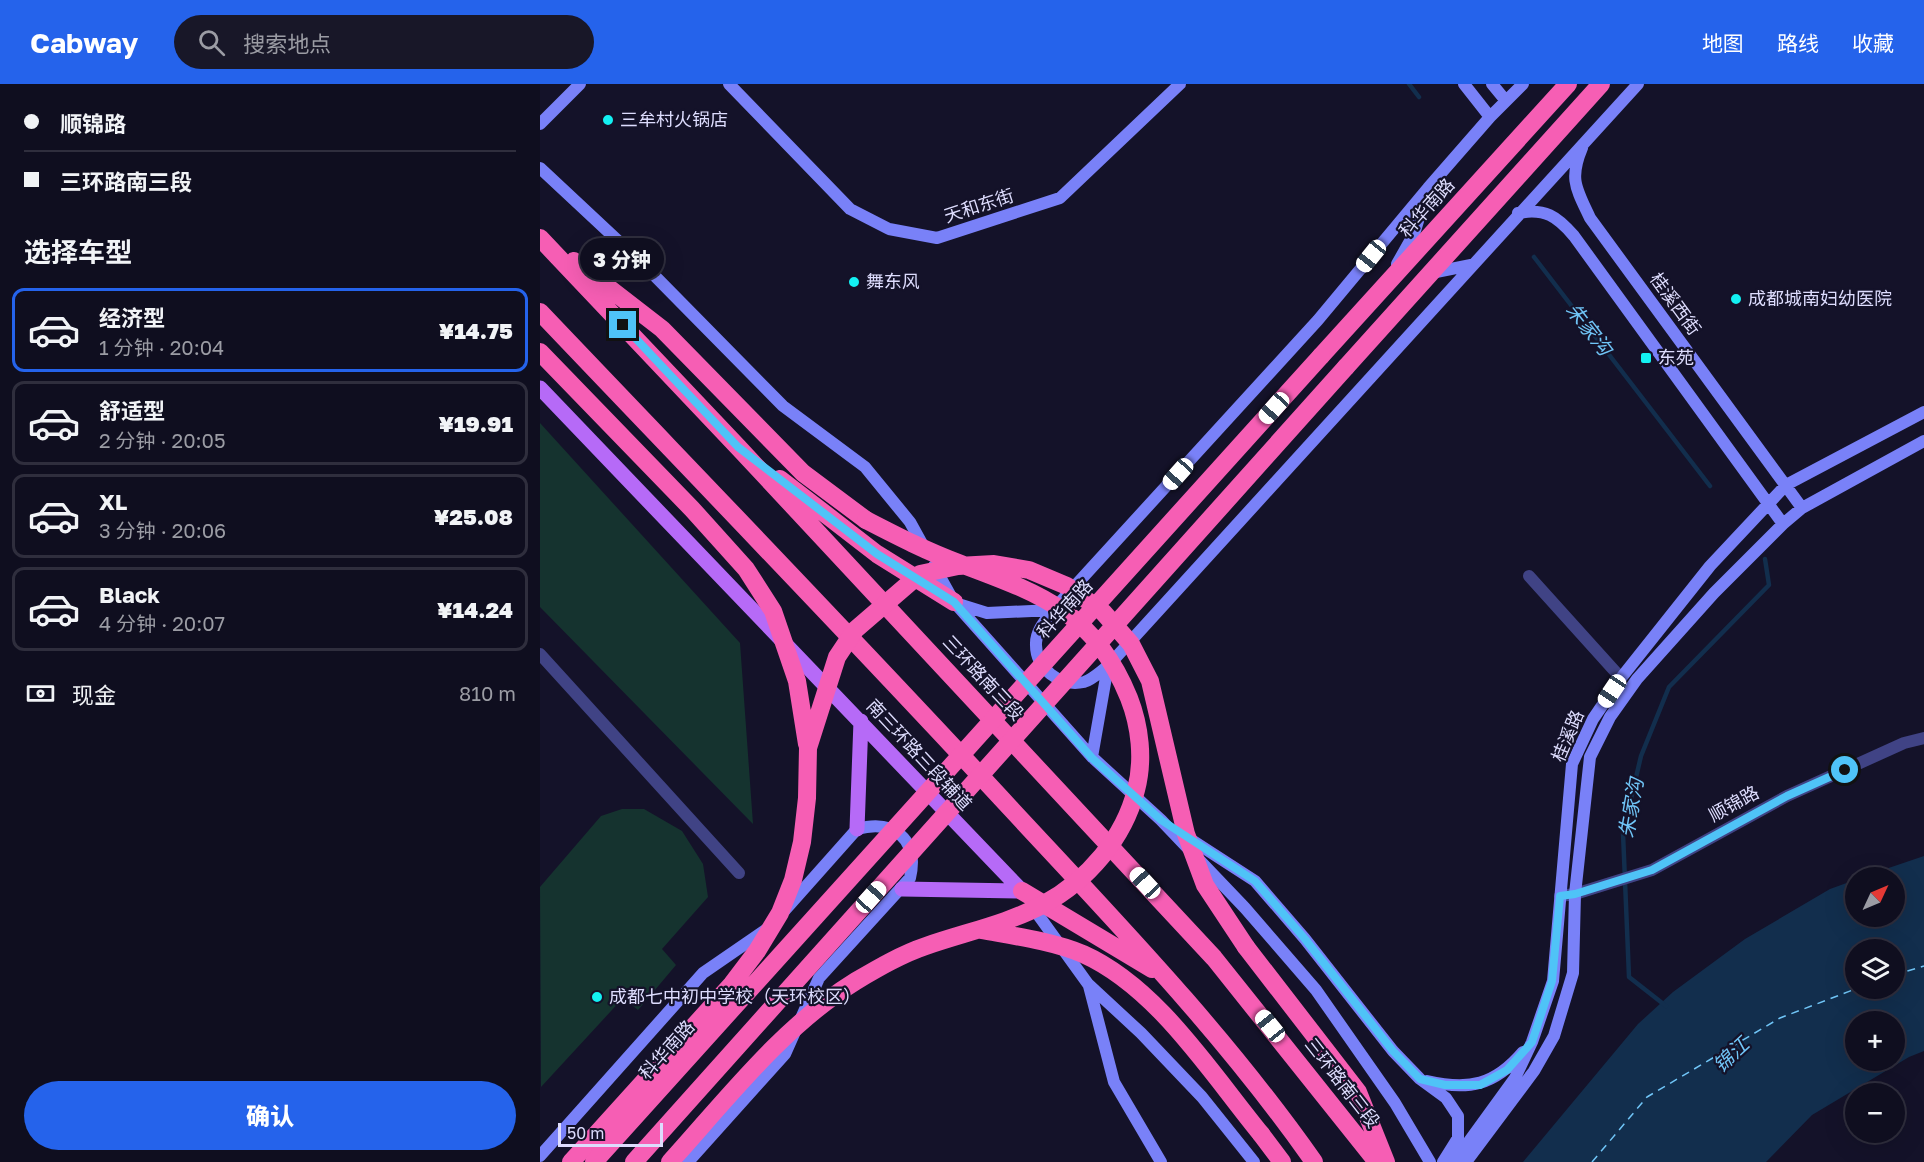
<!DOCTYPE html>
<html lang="zh">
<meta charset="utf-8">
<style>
body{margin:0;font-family:"Golos Text","Noto Sans SC",sans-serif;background:#181728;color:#f1f3f6;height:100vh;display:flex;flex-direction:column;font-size:22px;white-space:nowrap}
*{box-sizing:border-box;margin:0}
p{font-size:20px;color:#9b9ca4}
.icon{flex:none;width:33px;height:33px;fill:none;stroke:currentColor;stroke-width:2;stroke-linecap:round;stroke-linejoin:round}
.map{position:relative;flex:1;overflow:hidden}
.details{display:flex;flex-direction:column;background:#0f0e1f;width:540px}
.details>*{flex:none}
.hud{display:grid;align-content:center;height:132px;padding:0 24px;background:#0f0e1f}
.needle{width:39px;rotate:46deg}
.buttons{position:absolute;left:1305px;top:783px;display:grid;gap:12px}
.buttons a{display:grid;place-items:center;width:60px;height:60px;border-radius:50%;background:#0f0e1f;box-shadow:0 6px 24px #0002,0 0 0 2px #2f2e3d;font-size:30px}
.scale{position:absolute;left:18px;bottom:15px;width:105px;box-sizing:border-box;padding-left:6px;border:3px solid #dddcfd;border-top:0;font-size:16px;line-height:21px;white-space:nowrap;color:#dddcfd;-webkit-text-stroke:4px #141229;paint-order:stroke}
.end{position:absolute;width:27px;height:27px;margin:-14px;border:8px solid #4fc3f7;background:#111;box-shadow:0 0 0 3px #111}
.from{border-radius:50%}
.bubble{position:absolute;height:42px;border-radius:21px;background:#0f0e1f;box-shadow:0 6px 24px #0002,0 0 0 2px #2f2e3d;font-size:20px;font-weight:800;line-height:42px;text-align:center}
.car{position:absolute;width:18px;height:36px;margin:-18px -9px;border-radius:8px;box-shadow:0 0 4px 2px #0007;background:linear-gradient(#fff 24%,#345 0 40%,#fff 0 76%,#345 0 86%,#fff 0)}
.hud b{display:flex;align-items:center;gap:21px;height:57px;font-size:22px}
.hud b+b{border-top:2px solid #2f2e3d}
.hud i{width:15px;height:15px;background:#f1f3f6}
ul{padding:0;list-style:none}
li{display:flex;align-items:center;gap:18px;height:84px;margin:0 12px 9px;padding:0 12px;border:3px solid #2f2e3d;border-radius:12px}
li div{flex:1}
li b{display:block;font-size:22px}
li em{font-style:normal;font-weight:800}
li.selected{border-color:#2563eb}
li>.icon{width:54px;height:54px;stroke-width:1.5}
h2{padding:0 24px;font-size:27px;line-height:72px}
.pay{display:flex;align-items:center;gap:15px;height:66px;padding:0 24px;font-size:22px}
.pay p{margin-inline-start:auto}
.button{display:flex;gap:12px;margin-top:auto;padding:12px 24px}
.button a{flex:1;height:69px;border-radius:36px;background:#2563eb;color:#fff;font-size:24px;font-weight:800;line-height:69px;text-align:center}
header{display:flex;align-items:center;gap:36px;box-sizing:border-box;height:84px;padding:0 30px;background:#2563eb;color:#fff}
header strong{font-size:28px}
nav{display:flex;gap:33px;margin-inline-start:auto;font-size:21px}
.search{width:420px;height:54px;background:#181728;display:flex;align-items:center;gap:15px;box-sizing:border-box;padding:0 21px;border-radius:33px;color:#9b9ca4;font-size:22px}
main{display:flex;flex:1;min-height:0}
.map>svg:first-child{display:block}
.green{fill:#15332f}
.water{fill:#122e4d;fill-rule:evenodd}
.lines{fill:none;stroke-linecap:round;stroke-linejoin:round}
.stream{stroke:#122e4d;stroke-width:4.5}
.ferry{stroke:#70c5f7;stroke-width:1.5;stroke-dasharray:8 6;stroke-linecap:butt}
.street{stroke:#404385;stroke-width:12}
.secondary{stroke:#7981f8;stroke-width:12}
.primary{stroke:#b66af7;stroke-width:15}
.highway{stroke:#f65eb4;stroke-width:18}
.highway-bridge{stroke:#f65eb4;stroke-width:18}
.route{stroke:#4fc3f7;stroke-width:8}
.poi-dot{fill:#13f0f2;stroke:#141229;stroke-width:2}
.labels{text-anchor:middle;stroke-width:4.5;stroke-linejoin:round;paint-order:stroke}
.poi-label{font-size:18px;fill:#dddcfd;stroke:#141229;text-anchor:start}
.street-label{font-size:18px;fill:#dddcfd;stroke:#141229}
.water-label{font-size:20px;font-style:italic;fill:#70c5f7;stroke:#141229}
</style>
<header>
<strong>Cabway</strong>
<div class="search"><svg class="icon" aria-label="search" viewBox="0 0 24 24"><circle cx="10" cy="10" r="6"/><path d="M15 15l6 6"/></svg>搜索地点</div>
<nav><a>地图</a><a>路线</a><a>收藏</a></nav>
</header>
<main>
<section class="details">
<div class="hud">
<b><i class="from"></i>顺锦路</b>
<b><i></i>三环路南三段</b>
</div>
<h2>选择车型</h2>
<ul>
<li class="selected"><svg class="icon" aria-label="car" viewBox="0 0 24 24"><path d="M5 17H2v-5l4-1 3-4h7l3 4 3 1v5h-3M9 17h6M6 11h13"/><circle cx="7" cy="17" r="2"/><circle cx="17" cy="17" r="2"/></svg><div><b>经济型</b><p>1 分钟 · 20:04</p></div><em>¥14.75</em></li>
<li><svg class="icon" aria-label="car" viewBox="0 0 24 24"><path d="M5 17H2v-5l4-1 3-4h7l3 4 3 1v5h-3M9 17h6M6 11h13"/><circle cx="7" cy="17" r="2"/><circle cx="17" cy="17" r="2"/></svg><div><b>舒适型</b><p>2 分钟 · 20:05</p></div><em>¥19.91</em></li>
<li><svg class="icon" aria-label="car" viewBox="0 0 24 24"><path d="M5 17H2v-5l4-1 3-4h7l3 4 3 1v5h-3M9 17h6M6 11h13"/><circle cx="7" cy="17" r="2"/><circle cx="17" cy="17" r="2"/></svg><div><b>XL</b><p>3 分钟 · 20:06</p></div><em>¥25.08</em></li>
<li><svg class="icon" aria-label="car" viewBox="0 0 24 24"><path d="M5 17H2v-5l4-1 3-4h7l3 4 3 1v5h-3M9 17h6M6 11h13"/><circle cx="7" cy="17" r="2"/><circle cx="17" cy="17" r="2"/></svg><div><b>Black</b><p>4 分钟 · 20:07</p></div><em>¥14.24</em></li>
</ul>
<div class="pay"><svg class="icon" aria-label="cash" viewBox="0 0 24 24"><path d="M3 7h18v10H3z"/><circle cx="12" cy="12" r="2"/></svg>现金<p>810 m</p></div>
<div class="button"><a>确认</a></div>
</section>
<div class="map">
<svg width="1384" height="1078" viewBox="0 0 1384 1078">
<rect width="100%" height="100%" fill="#141229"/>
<path class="green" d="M0 339 200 559 213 740 0 523Z
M82 725H104L142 747 163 780 168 813 122 865 136 881 98 926 83 914 1 1003 0 803 61 732Z"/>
<path class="water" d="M1384 772V967L1369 973 1272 1031 1226 1078H983L1098 940 1133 908 1205 855 1290 805 1315 796 1316 832H1354V794L1322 793ZM1316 866H1354V904H1316ZM1316 938H1354V976H1316Z"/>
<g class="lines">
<path class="stream" d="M869 0 879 13
M994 173 1170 402
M1126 922 1089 893 1083 749 1101 672 1129 603 1229 501 1225 475"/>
<path class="ferry" d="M1354 891 1384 882
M1052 1078 1107 1013 1240 934 1318 904"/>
<path class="street" d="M989 492 1081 594
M0 570 199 789
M1020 812 1035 810 1112 786 1247 712 1364 659 1384 654"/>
<path class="secondary" d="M189 0 310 125 349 145 397 154 520 114 640 0
M924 0 950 33
M952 0 966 17
M0 40 40 0
M1042 64C1029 95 1036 104 1050 134L1262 424
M0 84 105 182 243 322 325 383 370 438 386 467
M978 129C1005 124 1017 132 1034 152L1243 440
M857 180 874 150 887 108
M891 189 931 181
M394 482 414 518 552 673 621 736 705 824 776 906 855 1019 890 1078
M415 519 447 529 513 526 778 236 888 104 950 33 983 0
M513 526C506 536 496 546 496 559 495 585 520 603 544 598 552 596 561 587 568 582
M552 673 568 582 1098 0
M647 753 715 797 765 855 853 967 880 995 906 1014 918 1032V1054L903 1078
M491 821 548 900 601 949 662 1013 714 1078
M549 902 574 998 621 1078
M887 997C929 1007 955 1001 983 968
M0 1072 163 889 227 845
M148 1078 245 970 279 894 370 794C379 755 354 735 317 745L245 826
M914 1078 975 994 992 958 1013 897 1032 680 1053 635 1081 594 1170 482 1246 401 1384 328
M926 1078 994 987 1014 952 1033 889 1035 810 1050 673 1070 633 1097 595 1174 509 1243 440 1262 424 1384 357"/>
<path class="primary" d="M0 304 482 807
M317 745 321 637
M362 805 482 807"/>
<path class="highway" d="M0 154 198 363 674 874 837 1078
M34 177 122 245 263 389 326 436
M0 228C158 394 318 559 473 727 578 840 685 951 774 1078
M781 272 1028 0
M806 283 1061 0
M240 395 337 470 414 518
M482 807 612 885
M706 863 818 1008 846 1078
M721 1050 742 1078
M31 1078 51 1056"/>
<path class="highway-bridge" d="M0 268 152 425 206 485 233 527 257 597 267 660
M441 846C474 852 512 857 543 870 617 903 671 989 721 1050
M51 1056 192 900 217 867 240 829 253 796 262 758 267 714 268 664 297 573 315 546 380 490 418 482 454 480 489 486 527 502 563 528 591 560 610 597 646 750 665 801 706 863
M54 1078 781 272
M94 1078 806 283
M130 1078C187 1015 243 942 316 897 338 884 362 870 386 862 426 848 467 840 504 820 548 796 584 754 596 706 604 676 600 642 589 614 554 528 501 510 421 480 388 468 357 452 326 436"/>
</g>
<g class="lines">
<path class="route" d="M83 241 198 363 337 470 414 518 552 674 621 736 715 797 765 855 853 967 880 995 905 1001H940L967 986 992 958 1012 897 1020 812 1035 810 1112 786 1247 712 1305 686"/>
</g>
<g class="poi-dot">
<circle cx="68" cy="36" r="6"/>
<circle cx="314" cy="198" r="6"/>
<circle cx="1196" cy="215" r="6"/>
<rect x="1100" y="268" width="12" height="12" rx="3"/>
<circle cx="57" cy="913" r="6"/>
</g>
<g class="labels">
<g class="poi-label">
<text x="80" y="42">三牟村火锅店</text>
<text x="326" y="204">舞东风</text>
<text x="1208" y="221">成都城南妇幼医院</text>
<text x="1118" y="280">东苑</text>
<text x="69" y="919">成都七中初中学校（天环校区）</text>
</g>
<g class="street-label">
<text transform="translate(439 122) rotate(-18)" y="6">天和东街</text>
<text transform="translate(887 124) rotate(-48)" y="6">科华南路</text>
<text transform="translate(1135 220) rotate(54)" y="6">桂溪西街</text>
<text transform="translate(525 525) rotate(-48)" y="6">科华南路</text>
<text transform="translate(443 594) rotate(47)" y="6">三环路南三段</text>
<text transform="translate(1028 652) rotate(-67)" y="6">桂溪路</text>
<text transform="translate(379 671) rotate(47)" y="6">南三环路三段辅道</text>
<text transform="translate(1194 720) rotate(-29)" y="6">顺锦路</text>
<text transform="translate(127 966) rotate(-48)" y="6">科华南路</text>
<text transform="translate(802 999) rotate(52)" y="6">三环路南三段</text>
</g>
<g class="water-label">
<text transform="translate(1049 245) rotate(52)" y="7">朱家沟</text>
<text transform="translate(1091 724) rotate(-80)" y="7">朱家沟</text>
<text transform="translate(1191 971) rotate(-43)" y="7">锦江</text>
</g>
</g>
</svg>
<div class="buttons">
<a><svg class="needle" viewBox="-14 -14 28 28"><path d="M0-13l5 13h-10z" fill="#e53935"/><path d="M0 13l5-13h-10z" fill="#9b9ca4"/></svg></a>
<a><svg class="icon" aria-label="layers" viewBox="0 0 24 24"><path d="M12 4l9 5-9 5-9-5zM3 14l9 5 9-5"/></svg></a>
<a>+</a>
<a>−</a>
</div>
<div class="scale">50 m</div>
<i class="end from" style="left:1305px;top:686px"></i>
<i class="end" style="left:83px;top:241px"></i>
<div class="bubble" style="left:40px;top:154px;width:84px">3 分钟</div>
<i class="car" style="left:831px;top:172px;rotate:219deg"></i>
<i class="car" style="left:734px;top:324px;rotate:222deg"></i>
<i class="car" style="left:638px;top:390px;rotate:222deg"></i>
<i class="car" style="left:1072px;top:607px;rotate:214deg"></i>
<i class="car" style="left:605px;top:799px;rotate:317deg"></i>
<i class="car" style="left:331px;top:813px;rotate:42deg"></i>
<i class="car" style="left:730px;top:942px;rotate:321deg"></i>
</div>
</main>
